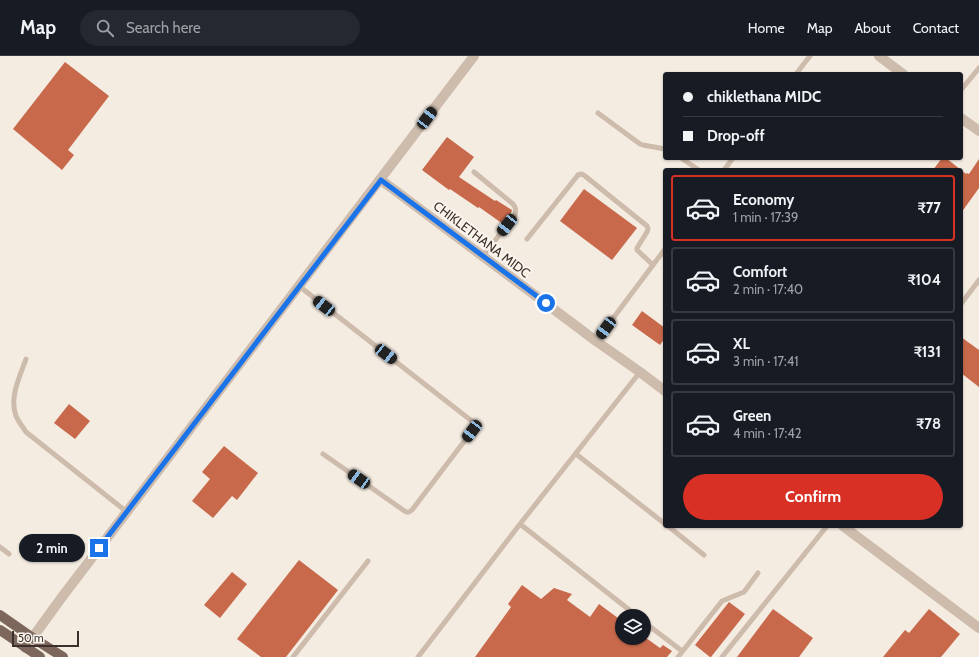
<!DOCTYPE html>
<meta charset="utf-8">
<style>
body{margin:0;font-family:Cabin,sans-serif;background:#242831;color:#f1f3f6;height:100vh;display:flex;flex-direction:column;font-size:15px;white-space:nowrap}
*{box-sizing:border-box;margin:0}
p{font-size:13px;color:#9ea1a6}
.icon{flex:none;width:22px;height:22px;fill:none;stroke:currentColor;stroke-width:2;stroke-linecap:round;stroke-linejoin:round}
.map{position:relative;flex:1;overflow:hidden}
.panel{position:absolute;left:663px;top:112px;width:300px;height:360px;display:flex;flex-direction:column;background:#171b24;border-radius:4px;box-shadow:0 1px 3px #0004}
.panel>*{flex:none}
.top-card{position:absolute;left:663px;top:16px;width:300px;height:88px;border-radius:4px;box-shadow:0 1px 3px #0004;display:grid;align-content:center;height:88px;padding:0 20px;background:#171b24}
.controls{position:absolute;left:615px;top:553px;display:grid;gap:8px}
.controls a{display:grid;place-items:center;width:36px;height:36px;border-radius:50%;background:#171b24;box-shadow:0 1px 3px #0004;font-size:20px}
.scale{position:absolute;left:12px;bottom:10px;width:67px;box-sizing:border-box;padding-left:4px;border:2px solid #3b302b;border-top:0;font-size:11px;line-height:14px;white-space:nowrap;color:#3b302b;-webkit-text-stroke:3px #fbf5ee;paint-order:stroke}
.end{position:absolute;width:18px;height:18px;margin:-9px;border:5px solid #1a73e8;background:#fff;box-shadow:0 0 0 2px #fff}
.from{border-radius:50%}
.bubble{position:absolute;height:28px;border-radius:14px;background:#171b24;box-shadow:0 1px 3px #0004;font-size:13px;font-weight:700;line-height:28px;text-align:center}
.car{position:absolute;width:12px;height:24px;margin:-12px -6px;border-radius:5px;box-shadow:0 0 3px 1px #0007;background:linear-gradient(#222 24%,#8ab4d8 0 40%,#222 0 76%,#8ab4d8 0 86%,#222 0)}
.top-card b{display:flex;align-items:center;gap:14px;height:38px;font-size:15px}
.top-card b+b{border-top:1px solid #363941}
.top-card i{width:10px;height:10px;background:#f1f3f6}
ul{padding:7px 0 0;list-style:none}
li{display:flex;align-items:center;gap:12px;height:66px;margin:0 8px 6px;padding:0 12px;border:2px solid #363941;border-radius:4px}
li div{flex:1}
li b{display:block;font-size:15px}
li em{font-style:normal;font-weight:700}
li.on{border-color:#d93025}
li>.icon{width:36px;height:36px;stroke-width:1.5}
.button{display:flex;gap:8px;margin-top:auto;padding:8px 20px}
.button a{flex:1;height:46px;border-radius:24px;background:#d93025;color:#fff;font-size:16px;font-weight:700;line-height:46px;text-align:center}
header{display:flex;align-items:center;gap:24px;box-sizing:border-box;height:56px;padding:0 20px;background:#171b24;border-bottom:1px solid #363941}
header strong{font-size:19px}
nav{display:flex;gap:22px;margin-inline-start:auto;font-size:14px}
.search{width:280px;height:36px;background:#242831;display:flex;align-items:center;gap:10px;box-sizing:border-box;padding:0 14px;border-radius:22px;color:#9ea1a6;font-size:15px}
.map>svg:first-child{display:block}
.building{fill:#c8694b}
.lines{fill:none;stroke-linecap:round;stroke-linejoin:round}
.service{stroke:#cdbbac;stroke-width:5}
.minor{stroke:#cdbbac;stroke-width:10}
.tertiary{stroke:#cdbbac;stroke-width:10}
.primary{stroke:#7d675c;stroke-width:10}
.route{stroke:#1a73e8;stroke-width:5}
.labels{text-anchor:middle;stroke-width:4;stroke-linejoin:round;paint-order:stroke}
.street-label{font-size:13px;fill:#3b302b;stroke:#fbf5ee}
</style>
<header>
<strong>Map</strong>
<div class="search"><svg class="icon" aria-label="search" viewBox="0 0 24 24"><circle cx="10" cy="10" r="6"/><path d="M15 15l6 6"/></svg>Search here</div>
<nav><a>Home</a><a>Map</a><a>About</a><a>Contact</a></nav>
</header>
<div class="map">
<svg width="979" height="601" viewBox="0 0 979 601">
<rect width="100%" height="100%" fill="#f4ebe1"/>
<path class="building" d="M65 6 109 40 68 94 74 99 62 114 13 73Z
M447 81 474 101 459 121 495 145 496 144 512 154 511 157 503 168 479 151 478 152 450 133 449 134 422 114Z
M942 102H946L961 114H933Z
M979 103V132L961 157V114L966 118 967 117 969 118Z
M584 133 637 172 612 204 560 165Z
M642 255 665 272V282L660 289 632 269Z
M961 281 979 294V331L961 317Z
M69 348 90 365 75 383 54 367Z
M224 390 258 417 237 444 232 440 213 462 192 445 210 423 202 416Z
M299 504 338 534 286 601H261L237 583Z
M232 516 247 528 220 562 204 549Z
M522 529 541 543 554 532 572 538 567 544 590 561 599 548 622 565V582H646L660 592 663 589 672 595 667 601H475L511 551 508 548Z
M729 546 745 558 711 601H710L695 589Z
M773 553 813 582 799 601H737Z
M929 553 960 578 941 601H883L905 574 909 577Z"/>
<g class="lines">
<path class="service" d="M796 18 810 0
M961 34 979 12
M598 57 640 88 643 89 665 93
M681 102 699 114
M724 114 733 102
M474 116 513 148C516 152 516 154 515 159L483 200
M527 183 578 119 582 118 585 120 647 170 648 173 647 176 637 192V194L653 209
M299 230 473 366 474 370 472 375 412 454 409 456H406L323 398
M961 248 979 224
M596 285 665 193
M26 303C20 320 9 341 16 360 18 365 23 371 26 376L127 456
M576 398 665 468
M520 468 637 560
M668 470 704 499
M0 491 9 498
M644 566 682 595
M293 601 368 505
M418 601 520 468 640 316
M678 601 722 545 744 536 758 517
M722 601 827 470"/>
<path class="minor" d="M381 124 596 285 640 316 665 335
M843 470 979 572
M25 592 62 541 474 0"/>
<path class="tertiary" d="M879 0 903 18
M961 62 979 75"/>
<path class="primary" d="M0 559 33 582 63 601
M0 574 40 601"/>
</g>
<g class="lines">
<path class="route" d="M99 492 381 124 546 247"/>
</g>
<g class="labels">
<g class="street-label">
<text transform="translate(482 183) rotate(37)" y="5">CHIKLETHANA MIDC</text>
</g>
</g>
</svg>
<div class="controls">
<a><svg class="icon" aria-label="layers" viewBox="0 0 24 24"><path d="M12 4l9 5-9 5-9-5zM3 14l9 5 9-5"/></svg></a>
</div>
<div class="scale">50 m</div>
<i class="end from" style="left:546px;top:247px"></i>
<i class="end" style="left:99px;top:492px"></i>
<div class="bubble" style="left:19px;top:478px;width:66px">2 min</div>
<i class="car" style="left:427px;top:62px;rotate:37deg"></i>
<i class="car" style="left:507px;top:169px;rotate:218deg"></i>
<i class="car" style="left:324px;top:250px;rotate:308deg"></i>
<i class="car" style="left:606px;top:272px;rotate:217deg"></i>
<i class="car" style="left:386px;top:298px;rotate:128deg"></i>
<i class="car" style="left:472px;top:375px;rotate:217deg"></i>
<i class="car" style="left:359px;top:423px;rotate:305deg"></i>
<div class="top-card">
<b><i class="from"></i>chiklethana MIDC</b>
<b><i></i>Drop-off</b>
</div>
<section class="panel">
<ul>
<li class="on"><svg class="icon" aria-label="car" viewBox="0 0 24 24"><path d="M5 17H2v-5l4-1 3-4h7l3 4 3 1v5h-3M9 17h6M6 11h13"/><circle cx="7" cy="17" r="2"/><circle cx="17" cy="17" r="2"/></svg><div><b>Economy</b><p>1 min · 17:39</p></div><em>₹77</em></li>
<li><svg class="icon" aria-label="car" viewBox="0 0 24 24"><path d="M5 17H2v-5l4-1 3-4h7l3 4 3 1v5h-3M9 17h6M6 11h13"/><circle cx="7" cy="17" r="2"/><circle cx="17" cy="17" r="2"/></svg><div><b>Comfort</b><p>2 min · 17:40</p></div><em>₹104</em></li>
<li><svg class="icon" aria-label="car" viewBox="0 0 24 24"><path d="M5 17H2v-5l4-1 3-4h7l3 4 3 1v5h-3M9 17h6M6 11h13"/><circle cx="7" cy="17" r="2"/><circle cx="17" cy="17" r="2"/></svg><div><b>XL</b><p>3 min · 17:41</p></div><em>₹131</em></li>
<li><svg class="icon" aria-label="car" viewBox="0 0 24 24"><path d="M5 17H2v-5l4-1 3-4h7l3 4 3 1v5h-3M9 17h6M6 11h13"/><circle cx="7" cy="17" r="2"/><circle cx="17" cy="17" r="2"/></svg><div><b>Green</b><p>4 min · 17:42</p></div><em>₹78</em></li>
</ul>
<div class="button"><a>Confirm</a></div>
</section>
</div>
